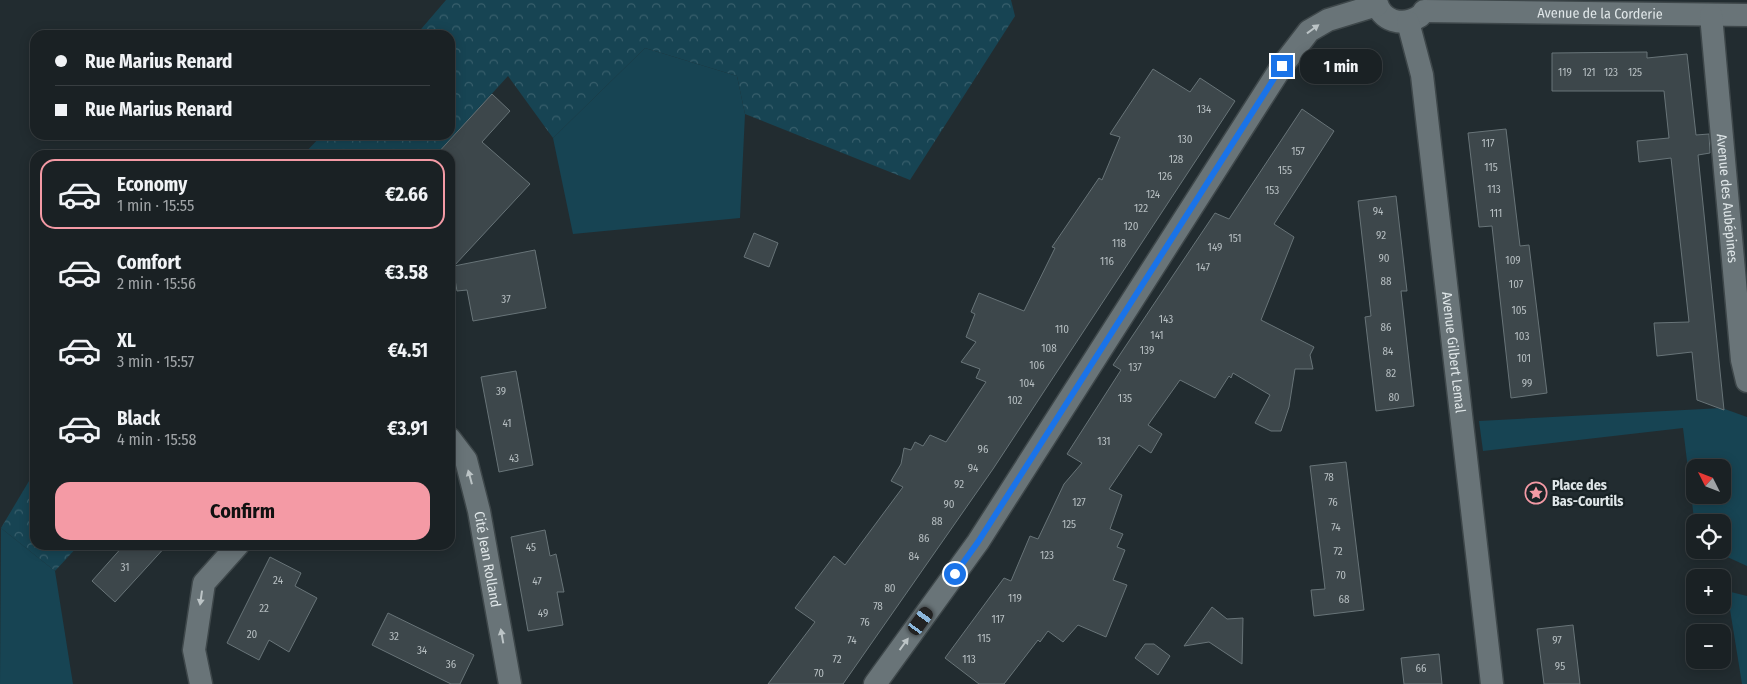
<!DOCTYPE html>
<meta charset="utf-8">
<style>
body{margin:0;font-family:"Fira Sans Condensed",sans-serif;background:#23292c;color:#f1f3f6;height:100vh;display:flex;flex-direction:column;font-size:19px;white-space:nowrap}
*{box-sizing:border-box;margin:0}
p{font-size:16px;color:#9fa3a6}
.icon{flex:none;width:28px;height:28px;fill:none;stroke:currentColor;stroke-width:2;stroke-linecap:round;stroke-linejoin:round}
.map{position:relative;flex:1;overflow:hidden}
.side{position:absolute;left:30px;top:150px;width:425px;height:400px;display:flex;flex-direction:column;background:#1a2124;border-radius:15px;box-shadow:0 2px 12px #0003,0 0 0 1px #383e41}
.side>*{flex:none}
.top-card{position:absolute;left:30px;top:30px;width:425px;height:110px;border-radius:15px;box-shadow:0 2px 12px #0003,0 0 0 1px #383e41;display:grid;align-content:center;height:110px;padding:0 25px;background:#1a2124}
.needle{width:32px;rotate:312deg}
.fabs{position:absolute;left:1686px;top:459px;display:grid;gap:10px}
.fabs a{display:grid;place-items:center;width:45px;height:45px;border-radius:10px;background:#1a2124;box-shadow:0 2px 12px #0003,0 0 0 1px #383e41;font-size:25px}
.end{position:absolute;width:22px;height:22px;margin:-11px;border:6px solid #1a73e8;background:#fff;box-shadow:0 0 0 2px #fff}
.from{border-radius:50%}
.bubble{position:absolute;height:35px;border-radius:15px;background:#1a2124;box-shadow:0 2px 12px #0003,0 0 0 1px #383e41;font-size:16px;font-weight:700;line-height:35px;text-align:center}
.car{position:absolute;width:15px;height:30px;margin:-15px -8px;border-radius:6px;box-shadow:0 0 4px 1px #0007;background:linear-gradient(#222 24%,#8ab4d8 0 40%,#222 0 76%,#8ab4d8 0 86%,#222 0)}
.top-card b{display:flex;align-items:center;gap:18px;height:48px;font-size:19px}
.top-card b+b{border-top:1px solid #383e41}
.top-card i{width:12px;height:12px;background:#f1f3f6}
ul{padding:9px 0 0;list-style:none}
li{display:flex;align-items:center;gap:15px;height:70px;margin:0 10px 8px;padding:0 15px;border:2px solid transparent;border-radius:15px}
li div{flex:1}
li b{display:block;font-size:19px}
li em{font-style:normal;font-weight:700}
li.selected{border-color:#f49aa5}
li>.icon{width:45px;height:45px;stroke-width:1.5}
.button{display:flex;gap:10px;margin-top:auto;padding:10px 25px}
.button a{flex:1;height:58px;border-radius:15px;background:#f49aa5;color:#111;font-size:20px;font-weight:700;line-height:58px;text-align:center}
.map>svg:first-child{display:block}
.green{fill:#174453;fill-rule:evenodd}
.forest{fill:url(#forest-crowns)}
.building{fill:#3d474b;stroke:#687478}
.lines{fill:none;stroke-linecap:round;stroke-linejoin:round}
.minor-casing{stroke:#3e474a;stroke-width:25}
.minor{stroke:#697478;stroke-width:22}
.oneway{fill:#bcc4c6}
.route{stroke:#1a73e8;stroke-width:6}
.labels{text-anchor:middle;stroke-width:4.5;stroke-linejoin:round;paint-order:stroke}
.number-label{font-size:11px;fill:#b6bec1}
.street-label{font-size:14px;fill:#dfe6e8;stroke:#192326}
.poi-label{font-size:14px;font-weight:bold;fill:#dfe6e8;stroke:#192326;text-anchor:start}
</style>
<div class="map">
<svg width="1747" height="684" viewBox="0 0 1747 684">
<defs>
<pattern id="forest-crowns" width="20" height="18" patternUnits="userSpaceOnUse" patternTransform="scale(1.25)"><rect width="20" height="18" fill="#174453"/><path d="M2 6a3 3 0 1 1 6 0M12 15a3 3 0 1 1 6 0" fill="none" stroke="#385f6c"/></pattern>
</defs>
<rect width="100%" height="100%" fill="#222c30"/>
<path class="green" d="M645 48 737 76 745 114 740 218 573 234 553 138Z
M1722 408 1747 417V566L1712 550H1722V522H1695V527L1683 428 1483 451 1479 421ZM1695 468H1722V495H1695Z
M1 528 55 571 73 684H0Z
M1727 591 1747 596V684H1742Z"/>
<path class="forest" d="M446 0H1011L1015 16 910 180 745 114 737 76 645 48 553 138 508 76 436 155H303L322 135H450V35H416Z
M35 471V545H79L55 571 1 528Z"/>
<path class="building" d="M1647 52V58L1687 54 1696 135 1709 134 1710 153 1698 155 1724 410 1697 400 1692 352 1657 356 1654 323 1689 322 1671 158 1639 162 1637 141 1669 138 1664 91H1552V53Z
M1153 69 1190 92 1200 78 1235 101 993 469 843 684H768L815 622 795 608 834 556 845 565 903 487 891 481 901 464 904 448 911 450 915 442 923 446 930 435 946 442 986 382 976 378 980 369 961 362 976 342 966 337 975 314 971 312 979 293 1024 311 1055 248 1052 247 1099 178 1102 180 1120 137 1110 134Z
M492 94 510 111 482 142 530 184 454 266 535 250 546 308 473 321 467 290 457 291 453 268 450 271V155H436Z
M1302 109 1334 131 1274 224 1294 237 1261 320 1314 347 1310 355 1313 369H1295L1289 407 1281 431H1271L1255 423 1270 395 1233 373 1231 378 1229 376 1215 398 1180 380 1148 425 1162 434 1151 453 1139 445 1109 489 1122 495 1110 529 1123 534 1117 547 1125 550 1113 580 1127 585 1106 637 1078 625 1063 642 1048 631 1040 642 1038 640 1004 684H979L945 658 1004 578 1011 581 1030 536 1038 539 1064 484 1082 463 1067 454 1121 370 1113 365 1125 347 1215 213 1229 219Z
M1506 129 1520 246 1529 245 1547 393 1511 398 1492 226 1479 227 1468 133Z
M1396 196 1407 291H1401L1414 406 1376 411 1365 317 1371 316 1358 201Z
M754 233 778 243 769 267 744 257Z
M516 371 533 465 499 472 481 377Z
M1346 462 1364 610 1314 616 1311 590 1325 589 1310 466Z
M545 530 550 556 556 554 564 592H557L563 625 528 631 511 537Z
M124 545H167L115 602 92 581Z
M270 557 301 573 295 586 317 598 289 652 269 640 259 660 227 643Z
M1212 607 1227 619 1243 618 1242 664 1209 642 1184 646Z
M388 613 474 655 460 684H451L372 645Z
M1573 625 1580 684H1544L1537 629Z
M1145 644H1154L1170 656 1158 675 1135 658Z
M1439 654 1442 684H1404L1401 658Z"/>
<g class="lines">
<g class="minor-casing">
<g id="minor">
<path d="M1376 0C1380 22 1403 27 1420 16"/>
<path id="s1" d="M1424 11 1747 15"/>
<path id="s2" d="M1711 15 1742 360 1747 381"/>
<path id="s3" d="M1408 22 1422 75 1492 684"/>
<path id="s4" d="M450 439 466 460 479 511 510 684"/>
<path d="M201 684 194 650 204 583 238 545"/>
<path d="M875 684 978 542 1282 66 1309 31 1328 20 1377 5"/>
</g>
</g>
<use href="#minor" class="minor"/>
</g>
<defs><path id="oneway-solid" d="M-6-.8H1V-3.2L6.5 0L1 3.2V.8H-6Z" transform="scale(1.25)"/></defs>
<g class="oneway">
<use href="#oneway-solid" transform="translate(1313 29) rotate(-36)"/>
<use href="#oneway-solid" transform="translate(470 477) rotate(-105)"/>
<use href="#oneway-solid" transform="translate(201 598) rotate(98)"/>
<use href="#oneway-solid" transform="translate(502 636) rotate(-100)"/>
<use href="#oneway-solid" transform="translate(904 644) rotate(-54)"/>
</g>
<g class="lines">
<path class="route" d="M955 574 978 542 1282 66"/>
</g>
<defs>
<g id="sight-ring" transform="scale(1.125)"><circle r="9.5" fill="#192326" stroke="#f49aa5" stroke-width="1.5"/><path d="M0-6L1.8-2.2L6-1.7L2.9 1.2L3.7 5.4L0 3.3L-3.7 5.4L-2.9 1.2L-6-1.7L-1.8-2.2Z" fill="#f49aa5"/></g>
</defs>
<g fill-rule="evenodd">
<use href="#sight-ring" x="1536" y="493"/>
</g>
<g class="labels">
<g class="number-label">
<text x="1565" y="76">119</text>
<text x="1589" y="76">121</text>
<text x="1611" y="76">123</text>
<text x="1635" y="76">125</text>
<text x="1204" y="113">134</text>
<text x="1185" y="143">130</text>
<text x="1488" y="147">117</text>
<text x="1298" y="155">157</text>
<text x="1176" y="163">128</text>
<text x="1491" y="171">115</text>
<text x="1285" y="174">155</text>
<text x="1165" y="180">126</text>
<text x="1494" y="193">113</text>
<text x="1272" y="194">153</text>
<text x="1153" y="198">124</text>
<text x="1141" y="212">122</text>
<text x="1378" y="215">94</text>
<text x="1496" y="217">111</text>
<text x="1131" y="230">120</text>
<text x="1381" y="239">92</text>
<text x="1235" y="242">151</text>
<text x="1119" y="247">118</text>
<text x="1215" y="251">149</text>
<text x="1384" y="262">90</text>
<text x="1513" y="264">109</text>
<text x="1107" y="265">116</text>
<text x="1203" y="271">147</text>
<text x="1386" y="285">88</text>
<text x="1516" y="288">107</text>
<text x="506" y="303">37</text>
<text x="1519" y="314">105</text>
<text x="1166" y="323">143</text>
<text x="1386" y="331">86</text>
<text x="1062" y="333">110</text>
<text x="1157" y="339">141</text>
<text x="1522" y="340">103</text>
<text x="1049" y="352">108</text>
<text x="1147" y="354">139</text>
<text x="1388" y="355">84</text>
<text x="1524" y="362">101</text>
<text x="1037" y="369">106</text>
<text x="1135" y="371">137</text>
<text x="1391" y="377">82</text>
<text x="1027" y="387">104</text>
<text x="1527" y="387">99</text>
<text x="501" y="395">39</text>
<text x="1394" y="401">80</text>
<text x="1125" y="402">135</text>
<text x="1015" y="404">102</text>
<text x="507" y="427">41</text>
<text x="1104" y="445">131</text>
<text x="983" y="453">96</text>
<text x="514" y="462">43</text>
<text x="973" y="472">94</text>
<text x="1329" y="481">78</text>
<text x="959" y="488">92</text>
<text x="1079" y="506">127</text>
<text x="1333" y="506">76</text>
<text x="949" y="508">90</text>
<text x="937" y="525">88</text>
<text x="1069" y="528">125</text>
<text x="1336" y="531">74</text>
<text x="924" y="542">86</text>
<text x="531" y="551">45</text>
<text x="1338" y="555">72</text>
<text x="1047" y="559">123</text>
<text x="914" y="560">84</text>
<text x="125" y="571">31</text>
<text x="1341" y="579">70</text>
<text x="278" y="584">24</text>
<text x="537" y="585">47</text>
<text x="890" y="592">80</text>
<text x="1015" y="602">119</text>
<text x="1344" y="603">68</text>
<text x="878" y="610">78</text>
<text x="264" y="612">22</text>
<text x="543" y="617">49</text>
<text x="998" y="623">117</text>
<text x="865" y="626">76</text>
<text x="252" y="638">20</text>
<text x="394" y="640">32</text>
<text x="984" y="642">115</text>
<text x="852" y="644">74</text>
<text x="1557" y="644">97</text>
<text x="422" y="654">34</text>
<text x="837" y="663">72</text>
<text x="969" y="663">113</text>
<text x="451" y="668">36</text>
<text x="1560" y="670">95</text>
<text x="1421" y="672">66</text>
<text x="819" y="677">70</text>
</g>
<g class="street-label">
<text dy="5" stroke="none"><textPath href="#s1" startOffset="176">Avenue de la Corderie</textPath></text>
<text dy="5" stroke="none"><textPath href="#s2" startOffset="184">Avenue des Aubépines</textPath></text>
<text dy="5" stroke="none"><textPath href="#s3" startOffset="334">Avenue Gilbert Lemal</textPath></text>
<text dy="5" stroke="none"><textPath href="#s4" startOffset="128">Cité Jean Rolland</textPath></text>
</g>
<g class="poi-label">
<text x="1552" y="490">Place des<tspan x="1552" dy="16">Bas-Courtils</tspan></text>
</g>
</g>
</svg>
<div class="fabs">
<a><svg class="needle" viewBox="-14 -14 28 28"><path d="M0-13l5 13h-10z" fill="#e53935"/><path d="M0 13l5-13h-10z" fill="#9fa3a6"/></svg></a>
<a><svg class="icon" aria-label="locate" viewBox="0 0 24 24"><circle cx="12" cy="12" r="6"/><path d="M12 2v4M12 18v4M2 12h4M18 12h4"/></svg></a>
<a>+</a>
<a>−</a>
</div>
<i class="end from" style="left:955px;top:574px"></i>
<i class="end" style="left:1282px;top:66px"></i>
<div class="bubble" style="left:1300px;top:49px;width:82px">1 min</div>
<i class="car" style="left:921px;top:621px;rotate:36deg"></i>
<div class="top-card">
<b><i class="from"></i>Rue Marius Renard</b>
<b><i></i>Rue Marius Renard</b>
</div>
<section class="side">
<ul>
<li class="selected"><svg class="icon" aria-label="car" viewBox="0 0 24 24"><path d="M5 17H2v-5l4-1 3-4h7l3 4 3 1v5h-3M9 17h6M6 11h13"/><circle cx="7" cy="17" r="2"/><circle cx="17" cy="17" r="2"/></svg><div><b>Economy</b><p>1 min · 15:55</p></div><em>€2.66</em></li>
<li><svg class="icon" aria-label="car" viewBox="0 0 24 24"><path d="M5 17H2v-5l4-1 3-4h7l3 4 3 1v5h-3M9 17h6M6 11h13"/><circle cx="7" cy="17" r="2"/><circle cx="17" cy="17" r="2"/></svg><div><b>Comfort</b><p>2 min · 15:56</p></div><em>€3.58</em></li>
<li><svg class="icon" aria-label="car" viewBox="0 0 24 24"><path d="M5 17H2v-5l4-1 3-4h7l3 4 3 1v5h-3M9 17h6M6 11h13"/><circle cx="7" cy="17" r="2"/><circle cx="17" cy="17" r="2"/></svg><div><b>XL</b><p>3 min · 15:57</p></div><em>€4.51</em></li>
<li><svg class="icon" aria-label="car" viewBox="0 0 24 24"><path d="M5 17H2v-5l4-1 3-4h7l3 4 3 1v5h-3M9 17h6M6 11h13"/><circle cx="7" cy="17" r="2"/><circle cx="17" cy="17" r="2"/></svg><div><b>Black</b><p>4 min · 15:58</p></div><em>€3.91</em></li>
</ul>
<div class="button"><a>Confirm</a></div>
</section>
</div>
